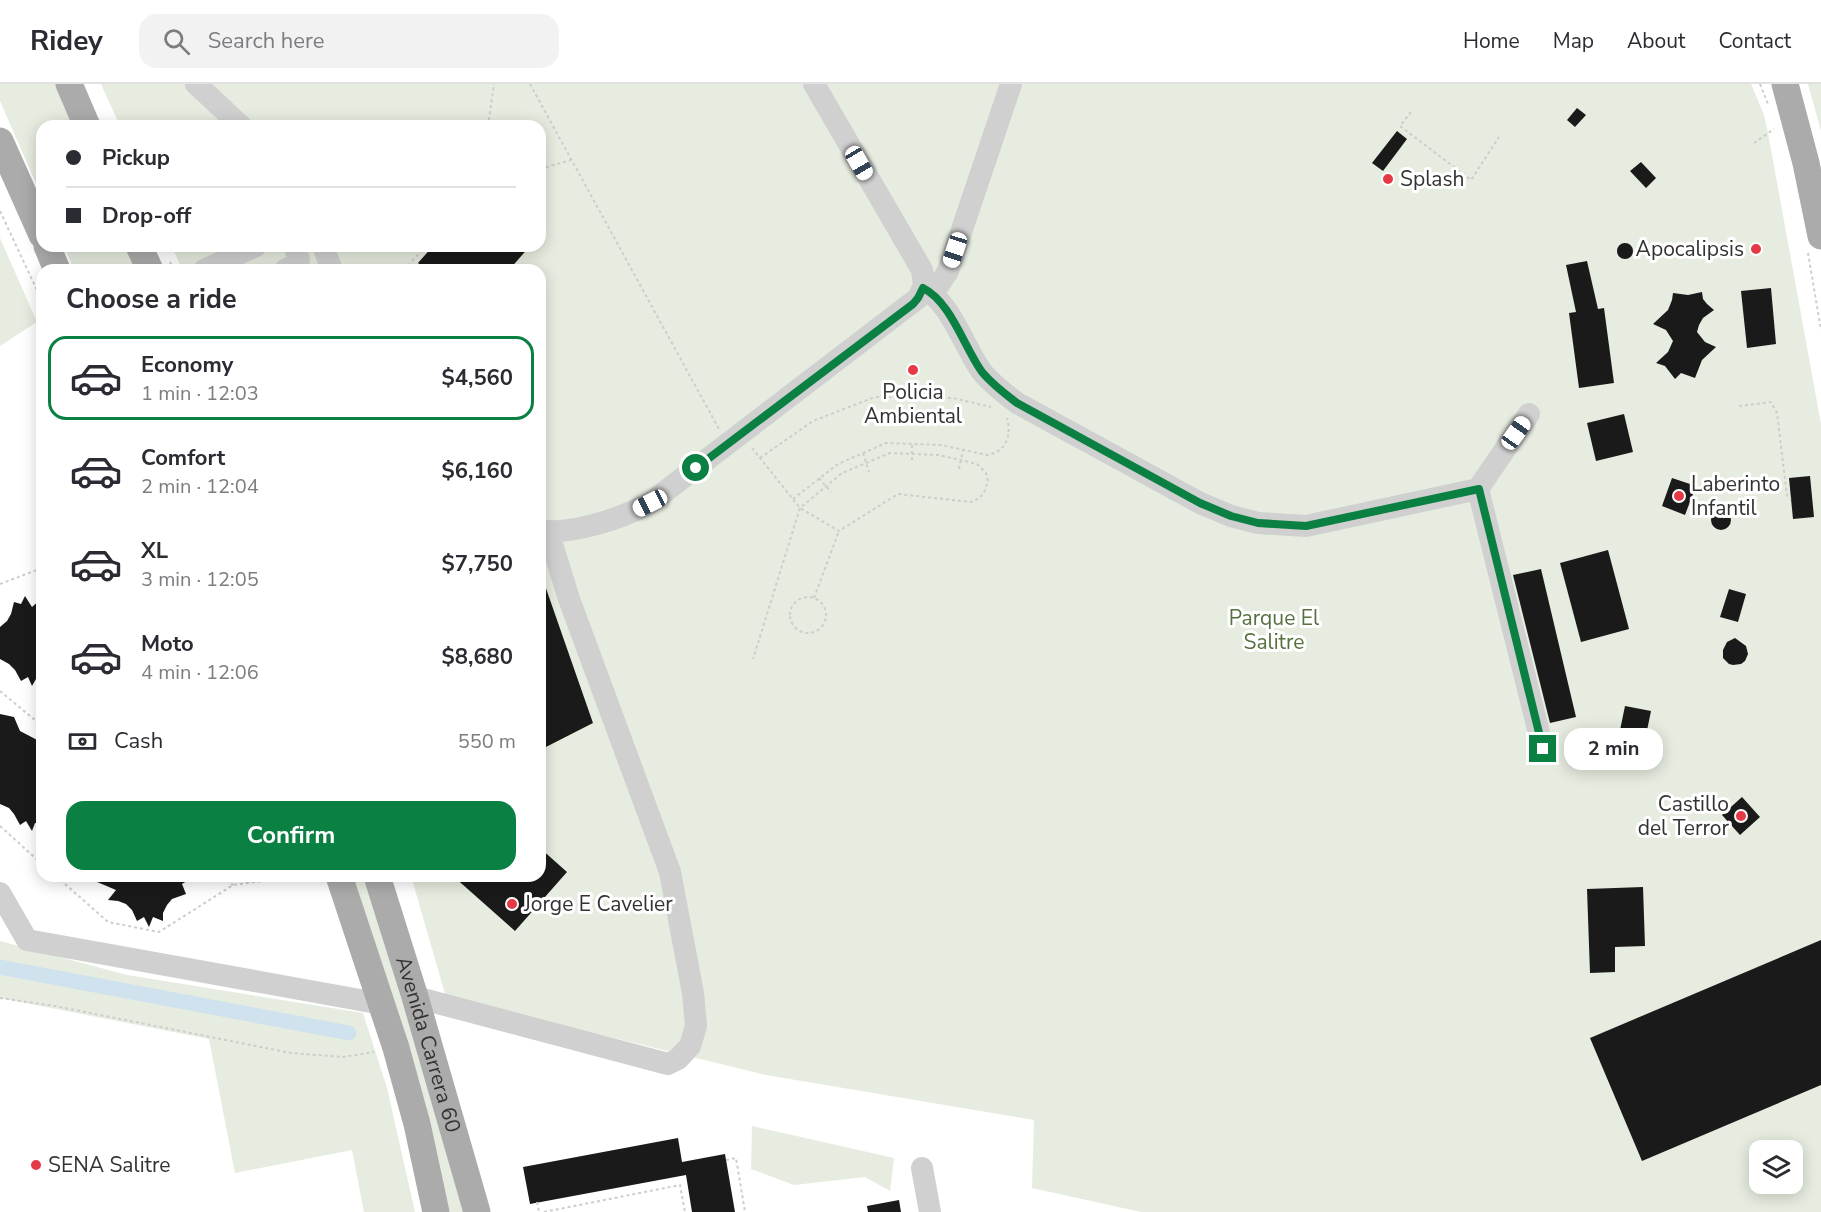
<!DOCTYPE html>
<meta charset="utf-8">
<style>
body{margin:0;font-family:"Nunito Sans",sans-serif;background:#f2f2f3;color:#2b2b33;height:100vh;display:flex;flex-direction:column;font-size:22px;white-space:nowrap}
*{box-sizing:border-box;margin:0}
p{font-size:20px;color:#7c7c81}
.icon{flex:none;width:33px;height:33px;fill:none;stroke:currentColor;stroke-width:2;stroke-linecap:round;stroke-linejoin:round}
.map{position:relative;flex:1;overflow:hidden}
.panel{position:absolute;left:36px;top:180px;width:510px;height:618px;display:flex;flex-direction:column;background:#fff;border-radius:18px;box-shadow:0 3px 15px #0003}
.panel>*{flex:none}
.guide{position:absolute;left:36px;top:36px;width:510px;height:132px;border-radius:18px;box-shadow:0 3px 15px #0003;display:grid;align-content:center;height:132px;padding:0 30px;background:#fff}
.buttons{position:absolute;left:1749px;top:1056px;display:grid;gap:12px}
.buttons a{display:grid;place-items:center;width:54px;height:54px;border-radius:12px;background:#fff;box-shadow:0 3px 15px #0003;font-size:30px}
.end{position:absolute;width:27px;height:27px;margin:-14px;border:8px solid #0b8043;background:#fff;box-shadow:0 0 0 3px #fff}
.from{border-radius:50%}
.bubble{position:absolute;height:42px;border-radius:18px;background:#fff;box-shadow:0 3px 15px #0003;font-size:20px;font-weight:700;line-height:42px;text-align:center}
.car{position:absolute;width:18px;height:36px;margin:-18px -9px;border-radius:8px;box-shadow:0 0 4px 2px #0007;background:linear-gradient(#fff 24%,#345 0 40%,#fff 0 76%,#345 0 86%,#fff 0)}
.guide b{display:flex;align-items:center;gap:21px;height:57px;font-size:22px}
.guide b+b{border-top:2px solid #e1e1e2}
.guide i{width:15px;height:15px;background:#2b2b33}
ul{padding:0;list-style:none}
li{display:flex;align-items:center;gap:18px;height:84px;margin:0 12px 9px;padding:0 18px;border:3px solid transparent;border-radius:18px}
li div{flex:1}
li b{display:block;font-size:22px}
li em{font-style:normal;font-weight:700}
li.current{border-color:#0b8043}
li>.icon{width:54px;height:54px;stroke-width:1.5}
h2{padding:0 30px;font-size:27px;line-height:72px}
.pay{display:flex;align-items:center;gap:15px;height:66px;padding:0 30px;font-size:22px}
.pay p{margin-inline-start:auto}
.button{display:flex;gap:12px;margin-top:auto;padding:12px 30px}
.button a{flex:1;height:69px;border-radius:18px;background:#0b8043;color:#fff;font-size:24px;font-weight:700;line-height:69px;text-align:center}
header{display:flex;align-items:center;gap:36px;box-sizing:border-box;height:84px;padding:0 30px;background:#fff;border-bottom:2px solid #e1e1e2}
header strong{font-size:28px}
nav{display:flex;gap:33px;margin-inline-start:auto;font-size:21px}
.search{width:420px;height:54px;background:#f2f2f3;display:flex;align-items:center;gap:15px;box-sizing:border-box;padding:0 21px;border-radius:18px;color:#7c7c81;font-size:22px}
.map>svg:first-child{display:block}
.green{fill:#e6ecdf;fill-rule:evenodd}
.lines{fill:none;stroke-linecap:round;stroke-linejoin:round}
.canal{stroke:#cfe2ee;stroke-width:15}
.building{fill:#1a1a1a}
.path{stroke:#cdcdcd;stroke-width:2;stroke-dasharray:3 3;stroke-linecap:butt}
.minor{stroke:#d0d0d0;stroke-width:22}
.major{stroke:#ababab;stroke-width:27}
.route{stroke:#0b8043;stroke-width:8}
.poi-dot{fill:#e63946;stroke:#fff;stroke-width:2}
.labels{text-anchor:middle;stroke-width:6;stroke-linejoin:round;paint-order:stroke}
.poi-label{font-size:21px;fill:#333;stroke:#fff;text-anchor:start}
.park-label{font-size:21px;fill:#56703f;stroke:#fff}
.street-label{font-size:21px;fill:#333;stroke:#fff}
</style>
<header>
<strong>Ridey</strong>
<div class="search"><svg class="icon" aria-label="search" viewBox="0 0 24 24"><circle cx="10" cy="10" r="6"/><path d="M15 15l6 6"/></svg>Search here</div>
<nav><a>Home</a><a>Map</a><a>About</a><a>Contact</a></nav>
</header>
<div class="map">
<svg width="1821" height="1128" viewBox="0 0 1821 1128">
<rect width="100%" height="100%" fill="#fff"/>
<path class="green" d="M0 0H57L75 42H42V113L0 17Z
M101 0H1751L1764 31 1768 49 1821 340V1128H1141L1032 1104 1034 1036 766 991 446 913 411 792H540V186H182L172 162H540V42H120ZM1760 1066H1792V1100H1760Z
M1808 0H1821V47Z
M0 154 37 238 0 262Z
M64 162H127L137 186H74Z
M352 792H364L466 1128H450L431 1050Z
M0 857 127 891 363 929 387 1004 415 1128H364L352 1066 235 1089 209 955 0 914Z
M752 1042 894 1074 890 1107 865 1093 794 1101 751 1085Z"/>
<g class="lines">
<path class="canal" d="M0 883 349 949"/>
</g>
<path class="building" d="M1577 24 1586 31 1575 43 1567 36Z
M1397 47 1407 55 1383 87 1372 79Z
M1641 78 1656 94 1646 104 1630 87Z
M1617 167a8 8 0 1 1 16 0a8 8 0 1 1-16 0Z
M433 162H530L509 186H426L418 179Z
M1587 177 1598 225 1604 224 1614 299 1579 304 1569 229 1576 228 1566 181Z
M1771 204 1776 260 1747 264 1741 207Z
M1702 208 1703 215 1707 220 1714 226 1703 234 1699 241 1697 248 1705 258 1716 263 1702 276 1695 294 1681 289 1675 295 1665 282 1656 279 1668 268 1673 257 1666 246 1653 240 1668 226 1672 216 1673 209 1688 211Z
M1624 330 1633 368 1596 377 1587 339Z
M1810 392 1814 433 1793 435 1789 394Z
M1672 394 1696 402 1685 431 1662 422Z
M1711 436a10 10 0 1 1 20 0a10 10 0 1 1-20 0Z
M1608 466 1629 545 1581 558 1560 479Z
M1541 485 1576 633 1550 639 1513 491Z
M540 493H542L593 639 540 666Z
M1729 505 1746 510 1738 538 1720 533Z
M25 512 32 523 42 514V596L36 595 32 602 28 593 21 597 15 586 9 580 0 575V543L7 537 11 530 14 518 21 520Z
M1735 554 1746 562 1748 570 1745 577 1741 580 1733 581 1729 580 1723 574V566L1727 558Z
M1625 622 1651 627 1644 661 1618 656Z
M0 630 14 633 20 647 41 658 42 740 35 739 32 747 26 737 20 741 14 730 9 724 0 720Z
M1742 713 1760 733 1740 751 1722 731Z
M540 764 567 788 515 847 453 792H540Z
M83 792H195L182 800 186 810 172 815 167 821 163 829V837L153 833 149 843 144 833 137 837 132 826 126 820 118 817 108 816 116 806Z
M1643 803 1645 862 1615 863V888L1590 889 1587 805Z
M1821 856V1001L1642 1077 1590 954Z
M678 1054 682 1078 725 1070 735 1128H692L686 1091 530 1120 523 1083Z
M899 1116 901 1128H868L867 1122Z"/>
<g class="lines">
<path class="path" d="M530 0 719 345
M1760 0 1768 20
M1411 28 1400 42 1471 96 1499 53
M488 42 494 0
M1754 59 1774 45
M540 85 571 76
M0 127 42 217
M1808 169 1821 246
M170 178 174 186
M404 186 426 162
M1739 322 1771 318 1777 329 1787 412 1791 415
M752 364 800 424 839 447 898 410 971 418 980 414 985 406 988 397 986 389 977 380 961 376 938 371 890 369 842 389 800 424 753 575
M863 369 869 388
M760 374 813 337 875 313 953 314 991 323
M912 376V360
M959 385 963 366
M819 394 831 408
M793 415 838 380 886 359 941 361 987 371C1006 368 1012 352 1007 334
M0 500 42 484
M790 531a18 18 0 1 1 36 0a18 18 0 1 1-36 0Z
M814 514 839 447
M0 607 42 642
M0 742 42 780
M56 792 108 838 159 848 233 801 300 792
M222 792 233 801
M400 792 402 798
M0 914 55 922 291 969 343 973 374 968
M726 1076 736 1074 745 1128
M537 1118 539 1128
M544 1128 680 1101 685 1128"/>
<path class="minor" d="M196 0 241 42
M323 162 332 186
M204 186 256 162
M285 186 298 179 299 175 294 162
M923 205C951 217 964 264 982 288 992 300 1005 310 1017 319L1200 419 1231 432 1258 439 1306 442 1478 405 1543 665
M933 210 948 187 1011 0
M1478 405 1529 330
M540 447C573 450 621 435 650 419L918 214 924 201 922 186 814 0
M0 809 27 856 382 920
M415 913 668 980 678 975 690 962 696 942 693 909 670 788 569 515 548 447
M922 1084 930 1128"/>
<g class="major">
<path d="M69 0 87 42"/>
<path d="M1785 0 1806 79 1821 152"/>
<path d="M0 57 42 151"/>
<path d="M47 162 57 186"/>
<path d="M139 162 150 186"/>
<path d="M339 792 396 964 417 1040 436 1128"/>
<path id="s1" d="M377 792 415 913 477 1128"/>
</g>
</g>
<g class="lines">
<path class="route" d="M696 384 913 220 918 214 923 204C951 218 964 263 982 288 992 300 1005 310 1017 319L1200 419 1231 432 1258 439 1306 442 1479 405 1543 665"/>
</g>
<g class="poi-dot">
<circle cx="1388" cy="95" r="6"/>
<circle cx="1756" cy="165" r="6"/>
<circle cx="913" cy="286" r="6"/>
<circle cx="1679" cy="412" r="6"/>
<circle cx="1741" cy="732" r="6"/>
<circle cx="512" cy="820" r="6"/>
<circle cx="36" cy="1081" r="6"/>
</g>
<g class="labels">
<g class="poi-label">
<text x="1400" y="102">Splash</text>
<text x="1744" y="172" text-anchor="end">Apocalipsis</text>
<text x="913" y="315" text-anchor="middle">Policia<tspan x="913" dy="24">Ambiental</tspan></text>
<text x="1691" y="407">Laberinto<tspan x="1691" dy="24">Infantil</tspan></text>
<text x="1729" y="727" text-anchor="end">Castillo<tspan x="1729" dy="24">del Terror</tspan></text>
<text x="524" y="827">Jorge E Cavelier</text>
<text x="48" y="1088">SENA Salitre</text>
</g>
<g class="park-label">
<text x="1274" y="541">Parque El<tspan x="1274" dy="24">Salitre</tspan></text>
</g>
<g class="street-label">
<text dy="7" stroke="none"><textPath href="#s1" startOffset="176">Avenida Carrera 60</textPath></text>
</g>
</g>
</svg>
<div class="buttons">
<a><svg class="icon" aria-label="layers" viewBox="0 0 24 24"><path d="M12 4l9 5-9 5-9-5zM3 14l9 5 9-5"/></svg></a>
</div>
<i class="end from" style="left:696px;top:384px"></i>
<i class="end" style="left:1543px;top:665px"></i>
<div class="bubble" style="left:1564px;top:644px;width:99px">2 min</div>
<i class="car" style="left:859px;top:79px;rotate:150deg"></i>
<i class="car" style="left:955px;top:166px;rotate:198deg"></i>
<i class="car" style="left:1516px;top:349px;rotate:35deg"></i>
<i class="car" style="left:650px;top:419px;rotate:243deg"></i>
<div class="guide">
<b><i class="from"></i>Pickup</b>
<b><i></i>Drop-off</b>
</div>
<section class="panel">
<h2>Choose a ride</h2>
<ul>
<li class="current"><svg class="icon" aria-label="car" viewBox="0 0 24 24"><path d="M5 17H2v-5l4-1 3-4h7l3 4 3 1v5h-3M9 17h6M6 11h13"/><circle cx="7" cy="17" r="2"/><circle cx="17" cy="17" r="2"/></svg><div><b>Economy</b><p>1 min · 12:03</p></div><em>$4,560</em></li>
<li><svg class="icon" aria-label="car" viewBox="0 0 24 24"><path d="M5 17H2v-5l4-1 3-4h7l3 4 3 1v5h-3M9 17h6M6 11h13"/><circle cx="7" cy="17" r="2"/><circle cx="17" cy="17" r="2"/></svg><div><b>Comfort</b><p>2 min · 12:04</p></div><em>$6,160</em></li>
<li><svg class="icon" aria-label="car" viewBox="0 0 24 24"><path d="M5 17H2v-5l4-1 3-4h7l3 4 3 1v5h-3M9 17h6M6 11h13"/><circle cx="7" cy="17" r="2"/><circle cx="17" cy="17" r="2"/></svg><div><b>XL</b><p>3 min · 12:05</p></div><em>$7,750</em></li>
<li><svg class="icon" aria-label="car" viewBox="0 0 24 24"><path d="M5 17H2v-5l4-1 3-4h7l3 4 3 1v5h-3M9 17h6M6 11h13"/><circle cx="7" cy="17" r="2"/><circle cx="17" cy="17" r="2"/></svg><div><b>Moto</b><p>4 min · 12:06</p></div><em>$8,680</em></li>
</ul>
<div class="pay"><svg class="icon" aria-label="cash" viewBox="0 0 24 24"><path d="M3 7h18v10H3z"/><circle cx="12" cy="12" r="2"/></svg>Cash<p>550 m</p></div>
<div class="button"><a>Confirm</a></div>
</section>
</div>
